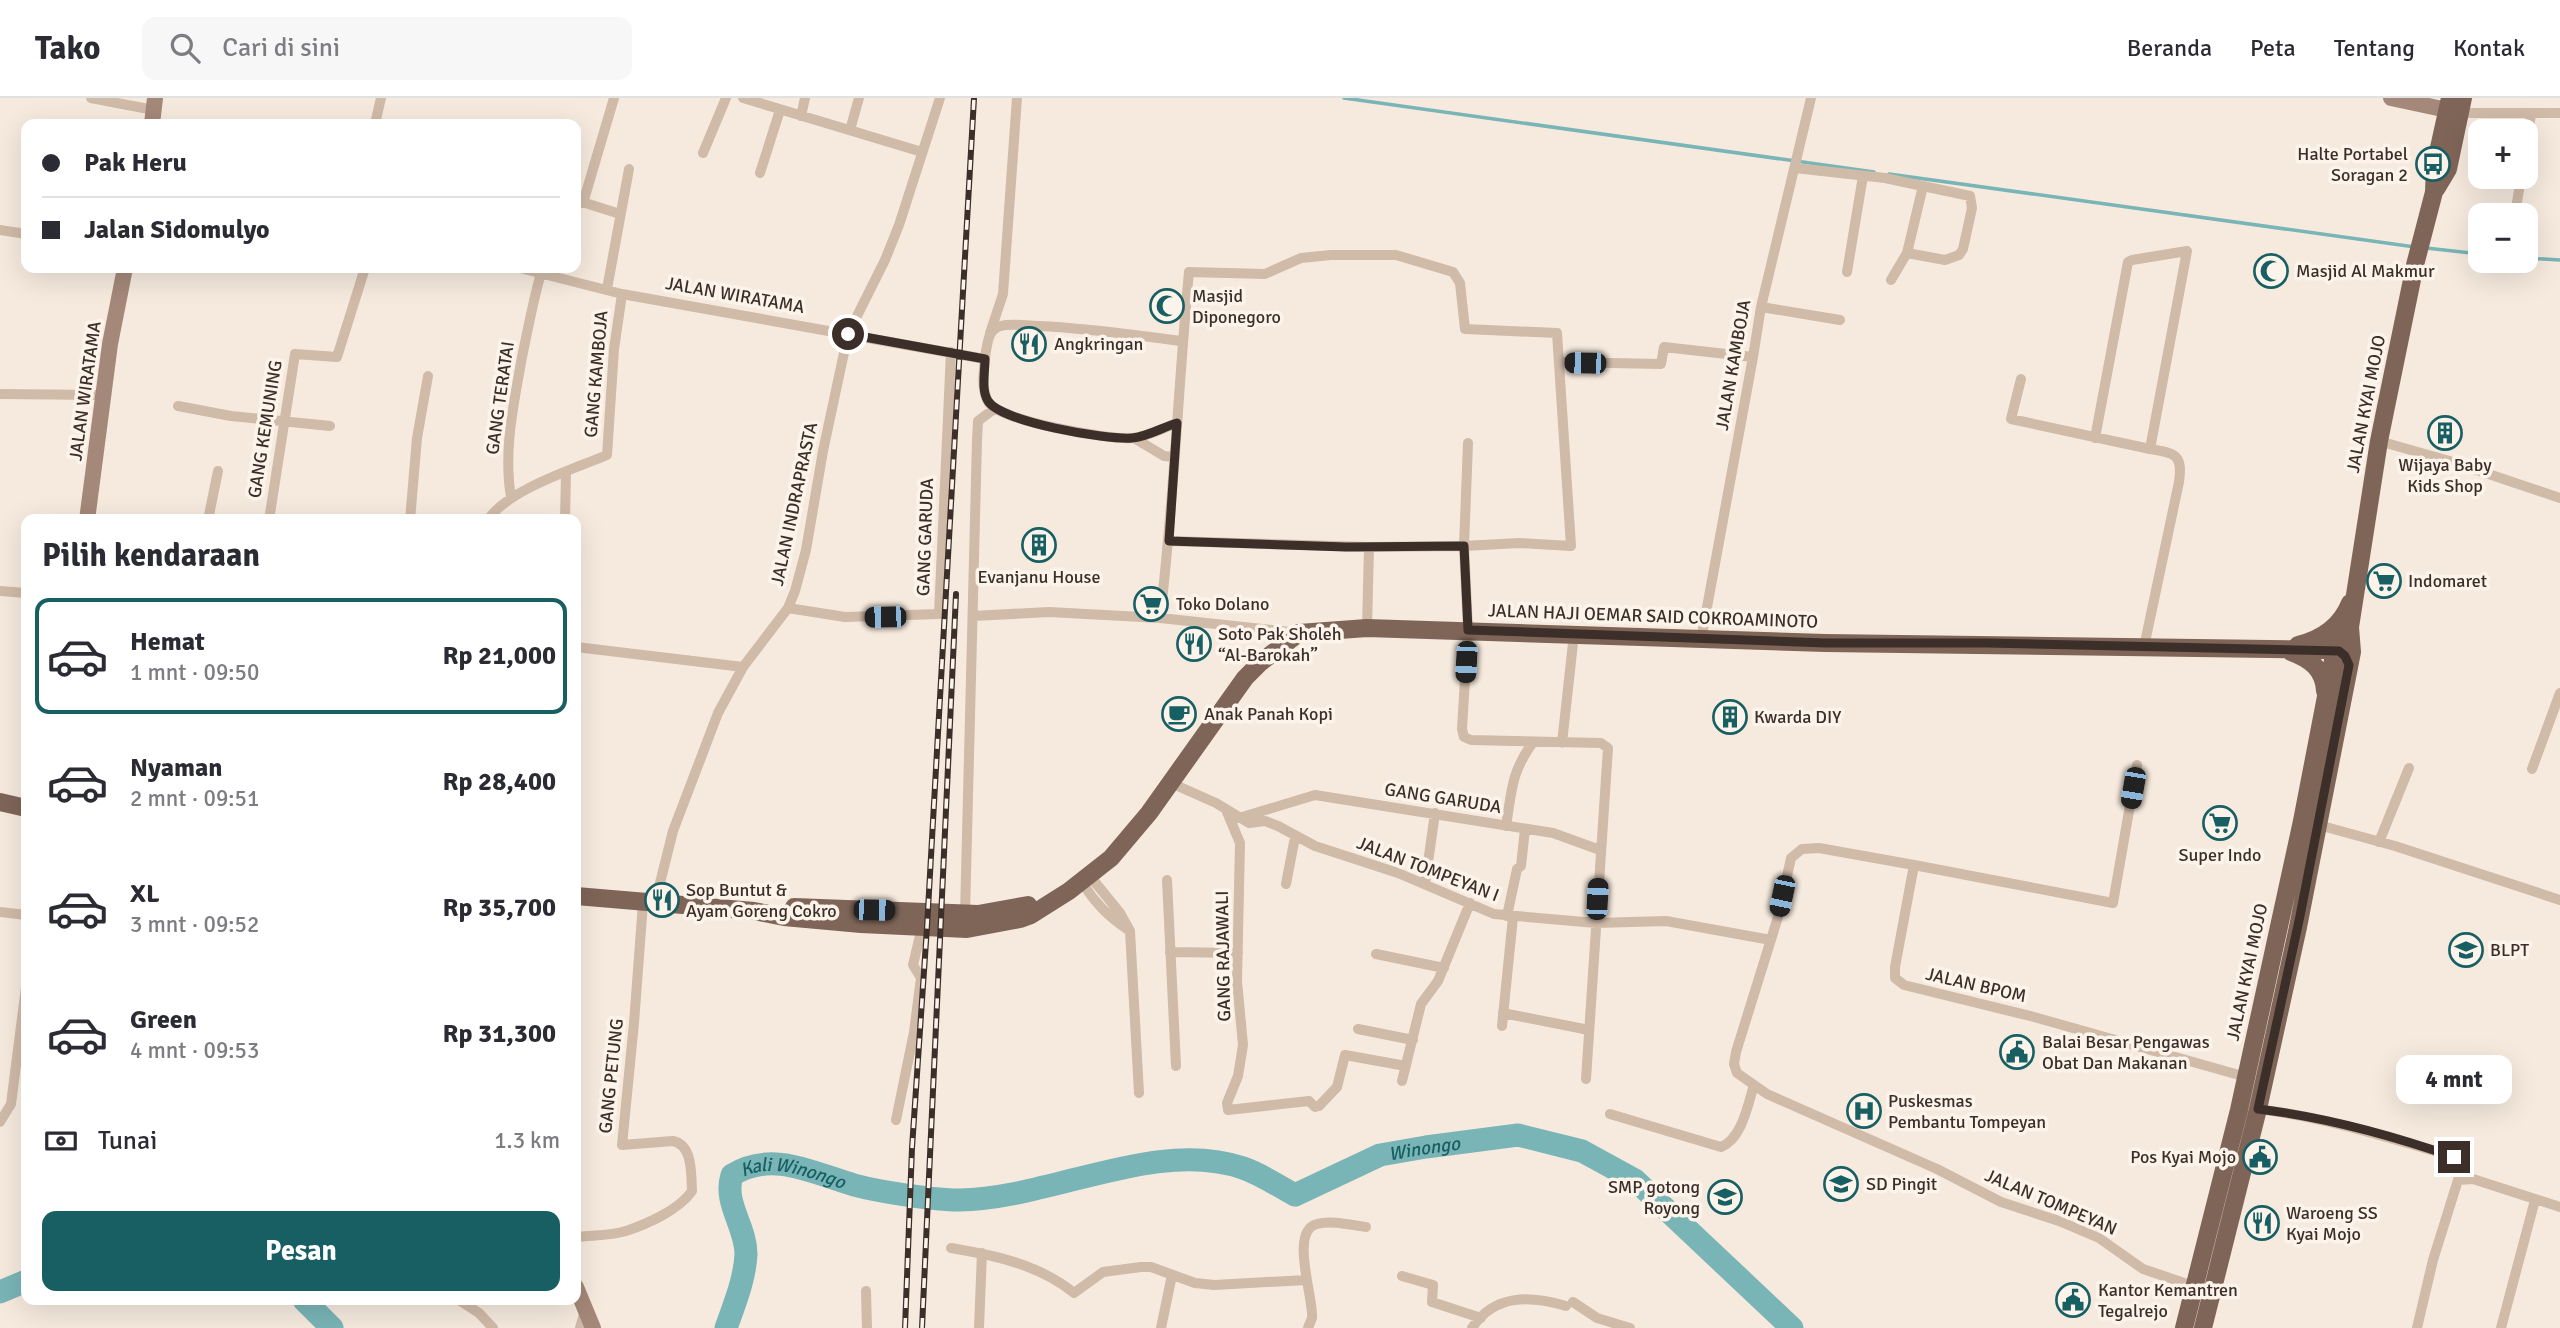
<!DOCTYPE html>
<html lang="id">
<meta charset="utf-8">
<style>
body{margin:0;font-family:Signika,sans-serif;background:#f7f7f7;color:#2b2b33;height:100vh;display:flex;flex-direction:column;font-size:26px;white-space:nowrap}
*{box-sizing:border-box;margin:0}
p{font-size:23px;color:#7c7c81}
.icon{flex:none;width:38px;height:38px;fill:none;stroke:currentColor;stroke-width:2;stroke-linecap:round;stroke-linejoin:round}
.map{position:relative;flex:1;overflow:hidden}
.details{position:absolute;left:21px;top:416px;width:560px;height:791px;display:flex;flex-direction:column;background:#fff;border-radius:14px;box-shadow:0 7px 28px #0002}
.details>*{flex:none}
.guide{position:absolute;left:21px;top:21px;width:560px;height:154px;border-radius:14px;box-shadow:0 7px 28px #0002;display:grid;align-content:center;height:154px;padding:0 21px;background:#fff}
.buttons{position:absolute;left:2468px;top:21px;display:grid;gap:14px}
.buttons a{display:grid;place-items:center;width:70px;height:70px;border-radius:14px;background:#fff;box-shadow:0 7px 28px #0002;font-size:35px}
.end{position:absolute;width:32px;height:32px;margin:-16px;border:9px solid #3c2f29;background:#fff;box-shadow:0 0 0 4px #fff}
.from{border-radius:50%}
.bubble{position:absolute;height:49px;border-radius:14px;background:#fff;box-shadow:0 7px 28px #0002;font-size:23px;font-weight:700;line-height:49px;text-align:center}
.car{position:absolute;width:21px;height:42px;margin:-21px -10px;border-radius:9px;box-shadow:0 0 5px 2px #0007;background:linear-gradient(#222 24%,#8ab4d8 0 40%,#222 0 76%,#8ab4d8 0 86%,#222 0)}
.guide b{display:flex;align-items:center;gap:24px;height:66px;font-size:26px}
.guide b+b{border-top:2px solid #e1e1e2}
.guide i{width:18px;height:18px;background:#2b2b33}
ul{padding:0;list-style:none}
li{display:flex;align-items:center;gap:21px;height:116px;margin:0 14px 10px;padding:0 7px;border:4px solid transparent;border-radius:14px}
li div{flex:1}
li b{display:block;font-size:26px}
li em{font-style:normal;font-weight:700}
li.active{border-color:#185f63}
li>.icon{width:63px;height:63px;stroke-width:1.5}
h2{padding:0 21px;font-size:32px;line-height:84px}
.pay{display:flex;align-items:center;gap:18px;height:77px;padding:0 21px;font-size:26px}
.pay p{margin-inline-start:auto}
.primary-button{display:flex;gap:14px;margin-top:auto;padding:14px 21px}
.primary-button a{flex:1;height:80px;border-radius:14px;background:#185f63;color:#fff;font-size:28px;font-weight:700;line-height:80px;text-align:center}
header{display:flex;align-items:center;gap:42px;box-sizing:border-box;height:98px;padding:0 35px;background:#fff;border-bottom:2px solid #e1e1e2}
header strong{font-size:33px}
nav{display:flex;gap:38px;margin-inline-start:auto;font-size:24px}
.search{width:490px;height:63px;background:#f7f7f7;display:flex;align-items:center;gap:18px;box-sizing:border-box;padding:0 24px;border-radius:14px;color:#7c7c81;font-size:26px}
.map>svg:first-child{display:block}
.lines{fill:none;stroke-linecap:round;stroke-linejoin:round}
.stream{stroke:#79b4b7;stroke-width:3.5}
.river{stroke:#79b4b7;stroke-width:23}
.street{stroke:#d0baa8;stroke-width:10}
.secondary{stroke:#a48879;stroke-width:16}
.primary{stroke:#7f6558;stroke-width:18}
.rail-casing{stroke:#3c2f29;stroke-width:6}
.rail{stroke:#fcf4eb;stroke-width:3.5;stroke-dasharray:10;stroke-linecap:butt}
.route{stroke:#3c2f29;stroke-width:9}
.labels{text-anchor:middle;stroke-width:7;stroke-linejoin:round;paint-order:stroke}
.poi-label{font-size:18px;fill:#3c2f29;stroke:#fcf4eb;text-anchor:start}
.street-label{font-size:18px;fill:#3c2f29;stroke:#fcf4eb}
.water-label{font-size:19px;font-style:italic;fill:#185f63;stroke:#fcf4eb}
</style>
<header>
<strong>Tako</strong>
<div class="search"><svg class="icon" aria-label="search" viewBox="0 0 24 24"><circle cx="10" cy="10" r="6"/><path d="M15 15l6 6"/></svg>Cari di sini</div>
<nav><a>Beranda</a><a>Peta</a><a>Tentang</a><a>Kontak</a></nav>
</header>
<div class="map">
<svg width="2560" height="1230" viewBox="0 0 2560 1230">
<rect width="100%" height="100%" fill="#f6eade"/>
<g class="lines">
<path class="stream" d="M1344 0 1874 74
M1889 76 2415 149
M2426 150 2480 156
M2525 160 2560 162"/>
<g class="river">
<path d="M0 1194 26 1183"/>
<path d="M304 1202 332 1230"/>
<path id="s1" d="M726 1230C734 1207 745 1181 746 1156 746 1128 723 1105 732 1077 772 1052 813 1075 854 1087 880 1094 933 1102 959 1102 1051 1101 1155 1040 1243 1070 1261 1076 1278 1088 1295 1097L1380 1057 1426 1049 1518 1037 1582 1053 1635 1082 1792 1230"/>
</g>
<path class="street" d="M91 0 154 12
M743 0 922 54
M2459 15H2560
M801 18 805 0
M375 26 381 0
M850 32 859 0
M2525 54 2531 16
M703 55 726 0
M1795 70 1885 80 1970 98 1972 110 1963 151 1959 157 1945 162 1907 155
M760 75 780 12
M576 102 620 116
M583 105 614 0
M2515 117 2521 79
M0 132 26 136
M520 170 622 196 985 261
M1847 174 1863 78
M1891 182 1907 155 1923 88
M607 191 629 71
M1761 209 1840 222
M990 235 1003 196 1017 0
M1560 264 1661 266 1664 249 1753 259
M2021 281 2011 321 2150 351 2187 153 2132 162 2128 164 2095 340
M0 296 102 297
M178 308 231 318 330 328
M1177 325C1163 330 1147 339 1132 340 1108 342 1002 323 989 305 980 292 984 268 986 253 988 242 989 231 1001 228 1013 225 1027 228 1039 228 1087 230 1134 237 1182 243
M1134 340 1164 358 1174 359
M2379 343 2453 364 2560 400
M1468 345 1464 448 1468 532 1462 631 1464 639 1471 642 1601 645 1608 650 1586 981
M511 399C503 352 514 305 522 259 528 231 533 203 541 175
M208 422 218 373
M269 422 295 256 337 259 365 170
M410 422 417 340 428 278
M488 422C507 392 574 371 607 357L614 251 622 196
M565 422 566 375
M1169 443 1369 449 1464 448 1519 445 1571 448 1557 235 1465 231 1460 185 1453 174 1396 157H1331L1301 160 1265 176 1189 174C1178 289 1174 405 1160 520L1299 535
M0 493 26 495
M788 510 845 519 939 516 951 254
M973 518 1049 514 1160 520
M1367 530 1369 449
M1701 542 1753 259 1761 209 1811 0
M576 549 743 569
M2144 549 2179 384C2183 356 2175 355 2150 351
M1562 645 1574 536
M2532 671 2560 595
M1171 685 1216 705 1249 725 1265 723 1278 728 1315 748 1398 775 1494 816 1596 825 1666 823 1771 842
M1227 714 1240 745 1237 883 1243 947 1238 978 1227 1005 1228 1012 1309 1003 1315 1009 1319 1008 1337 989 1345 957 1406 968
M1239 720 1315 697 1553 735 1600 752
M2315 726 2395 748 2560 802
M1506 728C1512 691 1511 675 1533 644
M2379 744 2409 670
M1914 767 2113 805 2137 667
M1090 778 1120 815 1130 833 1139 995
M1167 782 1176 968
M1082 784C1094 804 1107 818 1127 831
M1286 786 1295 739
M1425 786 1435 715
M655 805 673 733 718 615 743 569 788 510 795 493 806 452 823 353 848 236 885 162 899 127 940 0
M0 814 26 817
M965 816 977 342 978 323 994 311
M1507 818 1517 771 1521 768 1525 731
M1170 854 1238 855
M1376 856 1444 870
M1503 915 1589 932
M1502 928 1513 819
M1358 931 1413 942
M1402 983 1421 906 1438 883 1470 805
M2258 1011C2323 1019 2383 1038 2445 1056L2458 1063 2461 1070 2458 1082 2473 1081 2560 1109
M1610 1016 1721 1049C1742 1041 1748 1006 1754 987
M896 1022 914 934 921 880 913 867 922 829
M0 1024 11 1006 26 889
M576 1139C592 1137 610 1138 626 1133 647 1126 679 1112 692 1093 691 1076 693 1047 673 1043L622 1047 634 925 643 805
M951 1150C994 1157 1040 1167 1074 1195L1103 1174 1141 1169H1151L1195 1185 1214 1187 1306 1182
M1402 1178 1433 1187 1432 1204 1481 1220
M2199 1190 2143 1171 2099 1140 2059 1123 2001 1104 1937 1071 1767 996 1737 975 1734 966 1736 954 1778 819 1791 760 1802 751 1819 750 1914 767 1895 869V880L1904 887 2034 919 2246 979
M866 1193 867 1230
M424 1202H439
M459 1202 479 1215 493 1230
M1573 1204 1597 1220 1630 1230
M580 1230 585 1213
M979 1230 982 1155
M1161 1230 1172 1177
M1308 1230C1309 1227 1311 1223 1312 1220 1314 1200 1289 1133 1317 1126 1331 1122 1351 1127 1366 1129
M1472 1230C1495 1195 1531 1198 1566 1208
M2417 1230 2433 1162 2458 1082
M2501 1230 2535 1102"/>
<path class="secondary" d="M2391 0 2447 12
M152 26 155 0
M87 422 110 246 125 170
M576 1189 593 1230"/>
<path class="primary" d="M2436 91 2448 71 2463 0
M2298 547C2322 541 2341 528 2350 505
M2291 554C2310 561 2324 571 2325 593
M0 704 26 710
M576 798 754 813 784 819 861 826 967 831 1020 821 1031 817 1069 793 1111 760 1149 715 1245 580 1261 564 1299 535 1367 530 1825 545 2335 552 2342 555 2349 567
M794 809 978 816 1028 807
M2184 1230 2239 1012 2302 723 2335 552 2342 542
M2203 1230 2258 1011 2298 829 2352 554 2350 529 2379 343 2415 167 2434 94 2435 68 2450 0"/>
<g class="rail-casing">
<path id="rail" d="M905 1230 912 1050 927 829 974 0
M922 1230 956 496"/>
</g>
<use href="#rail" class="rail"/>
</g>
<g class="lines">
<path class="route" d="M848 236 985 261C985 274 981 292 988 303 1001 324 1106 342 1132 340 1147 339 1163 329 1177 325L1169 443 1346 449 1464 448 1468 532 1825 545H1987L2339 553 2345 558 2349 567 2300 818 2258 1011C2325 1019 2391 1037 2454 1059"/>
</g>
<defs>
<g id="bus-ring" transform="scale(1.75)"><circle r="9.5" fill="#fcf4eb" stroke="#185f63" stroke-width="1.5"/><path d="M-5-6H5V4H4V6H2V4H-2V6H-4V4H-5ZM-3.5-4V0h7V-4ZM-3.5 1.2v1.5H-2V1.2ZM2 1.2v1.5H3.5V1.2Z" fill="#185f63"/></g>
<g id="mosque-ring" transform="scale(1.75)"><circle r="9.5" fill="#fcf4eb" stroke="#185f63" stroke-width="1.5"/><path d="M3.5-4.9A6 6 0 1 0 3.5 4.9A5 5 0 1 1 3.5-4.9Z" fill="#185f63"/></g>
<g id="restaurant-ring" transform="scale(1.75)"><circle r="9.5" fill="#fcf4eb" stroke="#185f63" stroke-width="1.5"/><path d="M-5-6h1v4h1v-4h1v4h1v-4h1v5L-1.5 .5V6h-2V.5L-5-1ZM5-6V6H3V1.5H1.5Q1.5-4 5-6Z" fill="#185f63"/></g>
<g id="building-ring" transform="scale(1.75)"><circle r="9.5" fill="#fcf4eb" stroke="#185f63" stroke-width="1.5"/><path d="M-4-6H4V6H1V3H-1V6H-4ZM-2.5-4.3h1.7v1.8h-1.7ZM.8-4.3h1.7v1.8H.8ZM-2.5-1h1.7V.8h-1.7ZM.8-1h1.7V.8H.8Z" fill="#185f63"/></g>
<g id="supermarket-ring" transform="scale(1.75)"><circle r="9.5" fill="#fcf4eb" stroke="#185f63" stroke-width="1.5"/><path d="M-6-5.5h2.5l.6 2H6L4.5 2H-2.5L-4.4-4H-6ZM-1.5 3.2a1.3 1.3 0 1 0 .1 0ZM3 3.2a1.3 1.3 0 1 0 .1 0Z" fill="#185f63"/></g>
<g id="cafe-ring" transform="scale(1.75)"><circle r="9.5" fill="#fcf4eb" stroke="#185f63" stroke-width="1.5"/><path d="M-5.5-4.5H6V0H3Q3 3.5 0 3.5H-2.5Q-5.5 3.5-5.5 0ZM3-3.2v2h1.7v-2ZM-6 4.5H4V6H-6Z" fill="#185f63"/></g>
<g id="school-ring" transform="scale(1.75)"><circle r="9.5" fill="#fcf4eb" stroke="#185f63" stroke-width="1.5"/><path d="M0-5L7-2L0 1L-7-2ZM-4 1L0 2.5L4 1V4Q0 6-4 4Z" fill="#185f63"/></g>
<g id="civic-ring" transform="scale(1.75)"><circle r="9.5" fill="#fcf4eb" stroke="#185f63" stroke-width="1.5"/><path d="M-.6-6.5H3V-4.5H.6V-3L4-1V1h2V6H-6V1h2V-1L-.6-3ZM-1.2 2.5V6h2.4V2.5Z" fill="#185f63"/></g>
<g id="hospital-ring" transform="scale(1.75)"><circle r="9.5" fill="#fcf4eb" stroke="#185f63" stroke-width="1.5"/><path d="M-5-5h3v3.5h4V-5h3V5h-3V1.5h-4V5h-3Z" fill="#185f63"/></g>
</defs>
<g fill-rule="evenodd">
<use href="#bus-ring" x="2433" y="66"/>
<use href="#mosque-ring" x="2271" y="173"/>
<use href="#mosque-ring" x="1167" y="208"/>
<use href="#restaurant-ring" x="1029" y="246"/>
<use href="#building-ring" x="2445" y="335"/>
<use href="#building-ring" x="1039" y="447"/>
<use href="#supermarket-ring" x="2384" y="483"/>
<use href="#supermarket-ring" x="1151" y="506"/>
<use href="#restaurant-ring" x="1194" y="546"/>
<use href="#cafe-ring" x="1179" y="616"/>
<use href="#building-ring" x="1730" y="619"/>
<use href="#supermarket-ring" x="2220" y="725"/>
<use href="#restaurant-ring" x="662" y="802"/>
<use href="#school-ring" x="2466" y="852"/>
<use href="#civic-ring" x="2017" y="954"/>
<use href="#hospital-ring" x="1864" y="1013"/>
<use href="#civic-ring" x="2260" y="1059"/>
<use href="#school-ring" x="1841" y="1086"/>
<use href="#school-ring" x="1725" y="1099"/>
<use href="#restaurant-ring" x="2262" y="1125"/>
<use href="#civic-ring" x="2073" y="1202"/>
</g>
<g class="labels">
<g class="poi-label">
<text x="2408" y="62" text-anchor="end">Halte Portabel<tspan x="2408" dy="21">Soragan 2</tspan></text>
<text x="2296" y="179">Masjid Al Makmur</text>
<text x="1192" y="204">Masjid<tspan x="1192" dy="21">Diponegoro</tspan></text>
<text x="1054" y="252">Angkringan</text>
<text x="2445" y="373" text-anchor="middle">Wijaya Baby<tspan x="2445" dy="21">Kids Shop</tspan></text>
<text x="1039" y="485" text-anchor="middle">Evanjanu House</text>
<text x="2408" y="489">Indomaret</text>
<text x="1176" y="512">Toko Dolano</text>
<text x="1218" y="542">Soto Pak Sholeh<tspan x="1218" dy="21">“Al-Barokah”</tspan></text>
<text x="1204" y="622">Anak Panah Kopi</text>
<text x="1754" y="625">Kwarda DIY</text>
<text x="2220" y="763" text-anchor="middle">Super Indo</text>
<text x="686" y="798">Sop Buntut &amp;<tspan x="686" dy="21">Ayam Goreng Cokro</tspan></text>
<text x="2490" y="858">BLPT</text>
<text x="2042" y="950">Balai Besar Pengawas<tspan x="2042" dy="21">Obat Dan Makanan</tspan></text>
<text x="1888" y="1009">Puskesmas<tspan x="1888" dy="21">Pembantu Tompeyan</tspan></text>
<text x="2236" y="1065" text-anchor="end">Pos Kyai Mojo</text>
<text x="1866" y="1092">SD Pingit</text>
<text x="1700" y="1095" text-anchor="end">SMP gotong<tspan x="1700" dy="21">Royong</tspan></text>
<text x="2286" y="1121">Waroeng SS<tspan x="2286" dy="21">Kyai Mojo</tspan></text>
<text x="2098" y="1198">Kantor Kemantren<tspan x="2098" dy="21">Tegalrejo</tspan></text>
</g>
<g class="street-label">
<text transform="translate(735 197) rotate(10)" y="6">JALAN WIRATAMA</text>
<text transform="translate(1733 267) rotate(-80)" y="6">JALAN KAMBOJA</text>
<text transform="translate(596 276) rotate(-85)" y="6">GANG KAMBOJA</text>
<text transform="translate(85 293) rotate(-82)" y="6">JALAN WIRATAMA</text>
<text transform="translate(500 300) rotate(-82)" y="6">GANG TERATAI</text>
<text transform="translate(2366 306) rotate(-79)" y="6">JALAN KYAI MOJO</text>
<text transform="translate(265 331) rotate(-81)" y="6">GANG KEMUNING</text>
<text transform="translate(794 406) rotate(-78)" y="6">JALAN INDRAPRASTA</text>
<text transform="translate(925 439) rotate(-88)" y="6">GANG GARUDA</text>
<text transform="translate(1653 518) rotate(2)" y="6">JALAN HAJI OEMAR SAID COKROAMINOTO</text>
<text transform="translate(1443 700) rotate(9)" y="6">GANG GARUDA</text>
<text transform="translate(1428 771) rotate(21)" y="6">JALAN TOMPEYAN I</text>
<text transform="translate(1223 858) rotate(-91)" y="6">GANG RAJAWALI</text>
<text transform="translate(2247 874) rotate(-78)" y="6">JALAN KYAI MOJO</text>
<text transform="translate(1976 887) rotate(13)" y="6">JALAN BPOM</text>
<text transform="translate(611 978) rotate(-84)" y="6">GANG PETUNG</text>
<text transform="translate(2051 1104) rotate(23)" y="6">JALAN TOMPEYAN</text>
</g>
<g class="water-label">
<text dy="7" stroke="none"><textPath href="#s1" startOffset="878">Winongo</textPath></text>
<text dy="7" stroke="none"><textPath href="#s1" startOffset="222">Kali Winongo</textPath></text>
</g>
</g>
</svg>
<div class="buttons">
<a>+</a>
<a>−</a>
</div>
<i class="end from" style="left:848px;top:236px"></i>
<i class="end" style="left:2454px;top:1059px"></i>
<div class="bubble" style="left:2396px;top:957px;width:116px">4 mnt</div>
<i class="car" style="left:1585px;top:265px;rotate:271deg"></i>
<i class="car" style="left:885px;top:519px;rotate:269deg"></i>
<i class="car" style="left:1466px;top:564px;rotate:183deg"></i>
<i class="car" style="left:2133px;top:690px;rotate:190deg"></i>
<i class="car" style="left:1782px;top:798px;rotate:192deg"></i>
<i class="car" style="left:1597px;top:801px;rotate:3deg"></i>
<i class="car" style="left:874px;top:812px;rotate:91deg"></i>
<div class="guide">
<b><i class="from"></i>Pak Heru</b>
<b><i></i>Jalan Sidomulyo</b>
</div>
<section class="details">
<h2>Pilih kendaraan</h2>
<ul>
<li class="active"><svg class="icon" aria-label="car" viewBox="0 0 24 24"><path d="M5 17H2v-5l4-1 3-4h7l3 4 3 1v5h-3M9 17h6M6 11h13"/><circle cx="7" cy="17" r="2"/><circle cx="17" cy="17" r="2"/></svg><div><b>Hemat</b><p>1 mnt · 09:50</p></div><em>Rp 21,000</em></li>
<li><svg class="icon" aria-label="car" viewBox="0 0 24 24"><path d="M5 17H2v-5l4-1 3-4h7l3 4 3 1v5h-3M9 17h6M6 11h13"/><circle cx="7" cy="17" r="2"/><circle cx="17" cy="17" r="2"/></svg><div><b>Nyaman</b><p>2 mnt · 09:51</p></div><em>Rp 28,400</em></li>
<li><svg class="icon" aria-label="car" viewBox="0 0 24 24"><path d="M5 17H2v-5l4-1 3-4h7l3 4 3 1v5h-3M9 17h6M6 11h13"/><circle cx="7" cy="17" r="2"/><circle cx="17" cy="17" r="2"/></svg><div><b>XL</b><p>3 mnt · 09:52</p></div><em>Rp 35,700</em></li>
<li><svg class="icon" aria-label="car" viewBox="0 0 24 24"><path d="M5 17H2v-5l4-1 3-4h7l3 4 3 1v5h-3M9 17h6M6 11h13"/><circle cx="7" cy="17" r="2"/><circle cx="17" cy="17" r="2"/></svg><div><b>Green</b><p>4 mnt · 09:53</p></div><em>Rp 31,300</em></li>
</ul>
<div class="pay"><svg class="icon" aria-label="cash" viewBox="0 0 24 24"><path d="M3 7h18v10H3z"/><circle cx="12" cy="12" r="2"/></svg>Tunai<p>1.3 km</p></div>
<div class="primary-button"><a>Pesan</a></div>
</section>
</div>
